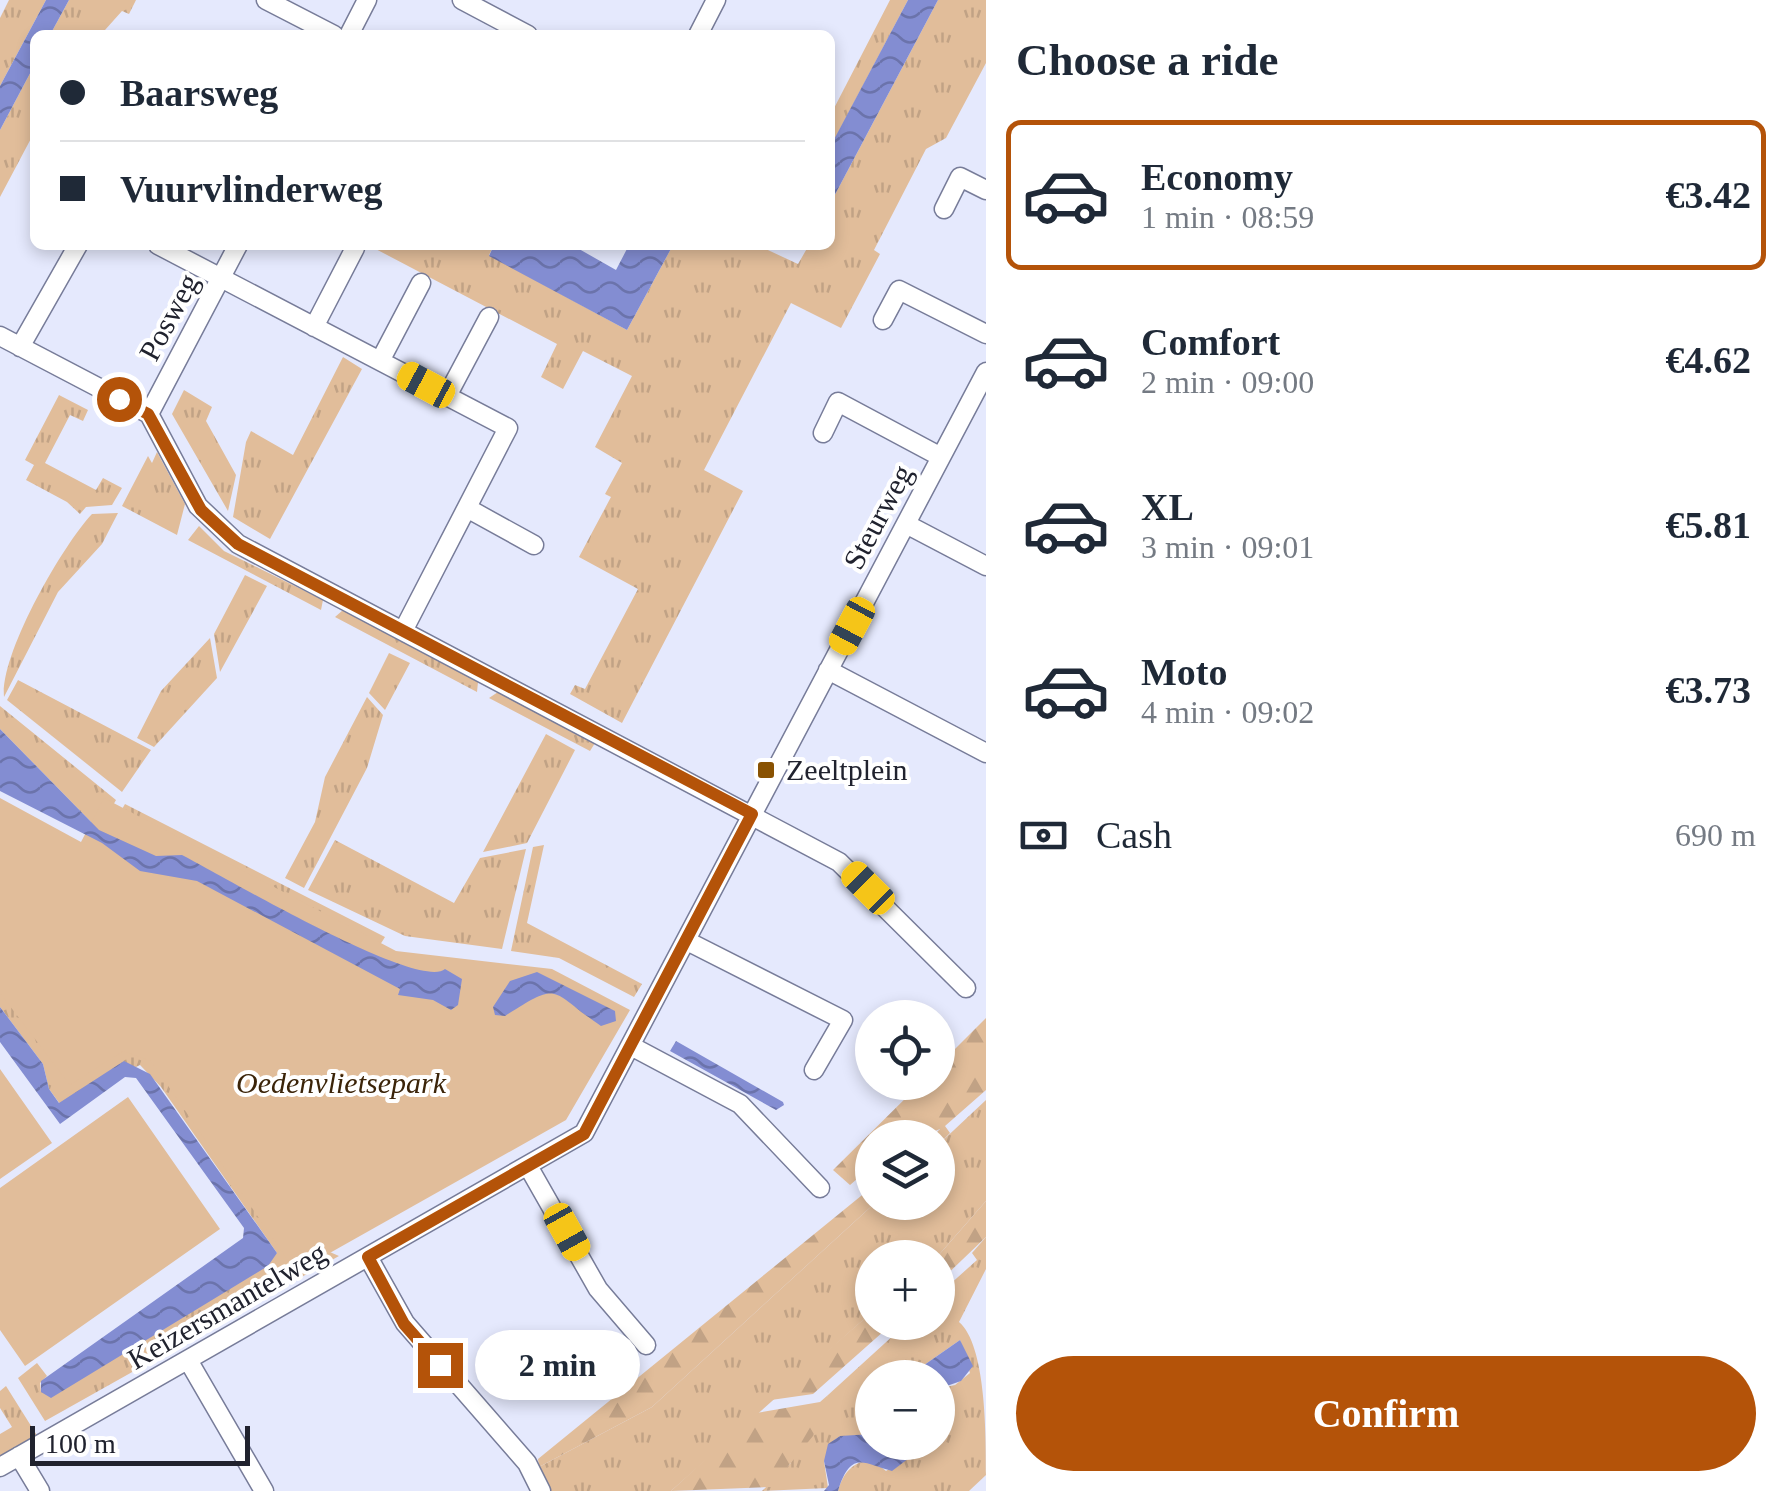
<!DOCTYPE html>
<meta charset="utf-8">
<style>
body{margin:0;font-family:"Times New Roman",serif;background:#f6f6f7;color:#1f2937;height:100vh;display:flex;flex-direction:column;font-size:38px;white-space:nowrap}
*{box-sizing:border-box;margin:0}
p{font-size:32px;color:#747a83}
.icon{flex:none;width:55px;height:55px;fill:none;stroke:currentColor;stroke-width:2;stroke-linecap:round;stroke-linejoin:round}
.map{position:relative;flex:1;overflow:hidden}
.drawer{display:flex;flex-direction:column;background:#fff;width:800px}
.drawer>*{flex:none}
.top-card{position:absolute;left:30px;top:30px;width:805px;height:220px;border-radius:15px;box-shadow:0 5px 15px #0003;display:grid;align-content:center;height:220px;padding:0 30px;background:#fff}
.buttons{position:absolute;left:855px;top:1000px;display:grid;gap:20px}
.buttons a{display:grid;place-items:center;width:100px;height:100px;border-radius:50%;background:#fff;box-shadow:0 5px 15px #0003;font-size:50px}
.scale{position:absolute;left:30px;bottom:25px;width:220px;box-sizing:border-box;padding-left:10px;border:5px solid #20222e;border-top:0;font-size:28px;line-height:35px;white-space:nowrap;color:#20222e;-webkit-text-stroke:8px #fff;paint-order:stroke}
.end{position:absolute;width:45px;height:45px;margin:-22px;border:12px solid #b45309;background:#fff;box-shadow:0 0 0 5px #fff}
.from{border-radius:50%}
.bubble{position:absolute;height:70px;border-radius:35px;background:#fff;box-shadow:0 5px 15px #0003;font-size:32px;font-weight:700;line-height:70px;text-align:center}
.car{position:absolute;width:30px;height:60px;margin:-30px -15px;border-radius:12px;box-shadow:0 0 8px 2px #0007;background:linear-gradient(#f5c518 24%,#345 0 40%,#f5c518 0 76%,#345 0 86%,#f5c518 0)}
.top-card b{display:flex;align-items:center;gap:35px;height:95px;font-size:38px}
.top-card b+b{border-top:2px solid #e0e1e3}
.top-card i{width:25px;height:25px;background:#1f2937}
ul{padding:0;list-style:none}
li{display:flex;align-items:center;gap:30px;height:150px;margin:0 20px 15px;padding:0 10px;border:5px solid transparent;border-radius:15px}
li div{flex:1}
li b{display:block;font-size:38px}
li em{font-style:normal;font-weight:700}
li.on{border-color:#b45309}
li>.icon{width:90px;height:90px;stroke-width:1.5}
h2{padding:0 30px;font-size:45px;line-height:120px}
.pay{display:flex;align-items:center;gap:25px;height:110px;padding:0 30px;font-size:38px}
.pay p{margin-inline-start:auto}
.action{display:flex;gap:20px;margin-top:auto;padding:20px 30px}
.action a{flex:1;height:115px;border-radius:60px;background:#b45309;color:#fff;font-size:40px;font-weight:700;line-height:115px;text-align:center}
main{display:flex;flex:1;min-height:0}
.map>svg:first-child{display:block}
.grass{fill:url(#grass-tufts)}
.forest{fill:url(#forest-firs)}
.green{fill:#e1bd9a}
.water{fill:url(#water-waves)}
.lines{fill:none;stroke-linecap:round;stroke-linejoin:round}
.street-casing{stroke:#777c99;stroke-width:21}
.street{stroke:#fff;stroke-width:18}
.route{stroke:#b45309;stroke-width:12}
.poi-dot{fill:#895202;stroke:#fff;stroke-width:4}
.labels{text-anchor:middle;stroke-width:8;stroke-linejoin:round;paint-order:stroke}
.street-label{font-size:30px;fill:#20222e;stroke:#fff}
.poi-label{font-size:30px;fill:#20222e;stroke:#fff;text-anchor:start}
.park-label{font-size:30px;font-style:italic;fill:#3b2409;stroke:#fff}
</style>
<main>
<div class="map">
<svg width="986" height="1491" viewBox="0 0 986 1491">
<defs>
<pattern id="grass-tufts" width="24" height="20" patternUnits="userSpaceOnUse" patternTransform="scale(2.5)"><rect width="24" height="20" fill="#e1bd9a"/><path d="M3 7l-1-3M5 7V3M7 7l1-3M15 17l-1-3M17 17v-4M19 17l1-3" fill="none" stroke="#c1a285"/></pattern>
<pattern id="forest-firs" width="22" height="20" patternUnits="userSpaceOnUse" patternTransform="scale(2.5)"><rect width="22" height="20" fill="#e1bd9a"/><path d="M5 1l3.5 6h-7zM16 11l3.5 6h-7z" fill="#c1a285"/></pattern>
<pattern id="water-waves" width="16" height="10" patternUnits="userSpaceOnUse" patternTransform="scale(2.5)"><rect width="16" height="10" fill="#838dd2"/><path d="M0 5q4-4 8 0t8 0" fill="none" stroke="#6b73ab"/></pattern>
</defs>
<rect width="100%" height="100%" fill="#e5e9fd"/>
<path class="grass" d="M9 0H46L0 86V18Z
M69 0H136L129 14 122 11 105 30 116 35H50Z
M890 0H908L830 148V116Z
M938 0H986V63L946 138 926 149 874 250 880 254 841 328 791 303 704 470 743 491 622 723 570 694 575 685 585 689 638 589 579 557 611 497 605 494 622 463 595 447 632 376 583 351 563 389 541 377 557 344 368 245H494L489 255 627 330 673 245H757L798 264 809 245H830V204Z
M35 64V131L0 197V130Z
M343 357 362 369 270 539 233 517 246 442 251 431 293 455Z
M184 390 212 407 206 421 236 475 228 511 172 414Z
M59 395 88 410 83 421 70 415 45 463 96 490 103 478 122 488 112 505 86 507 80 514 67 502 26 480 34 465 25 460Z
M157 452 185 504 177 535 122 506 148 456 152 463Z
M118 513 102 544 58 592 4 697C0 654 62 546 92 514Z
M199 526 224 551 323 600 321 610 188 540Z
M245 575 267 586 220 672 214 634Z
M343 610 478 682 477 692 335 617Z
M210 638 217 678 154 747 137 738 161 691Z
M389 653 410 663 385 710 369 693Z
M18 680 151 750 122 792 7 700Z
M498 692 595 743 590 751 489 698Z
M367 697 383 715 367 768 304 888 285 878 315 822 325 777Z
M0 706 116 800 99 830 0 729Z
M546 734 575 750 527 843 483 852Z
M125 804 385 937 373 956 107 835Z
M335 840 454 903 480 858 526 849 502 949 405 936 308 890Z
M544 845 527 923 642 984 634 997 559 958 511 951 533 847Z
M0 969 115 1014 286 1233 339 1256 45 1421 18 1378 37 1363 47 1376 40 1383 41 1392 277 1253 161 1087 140 1065 60 1104 49 1089 43 1064 0 1007Z
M986 1100V1201L937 1257 872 1258V1312L671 1491H546L539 1467 652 1407 875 1203 938 1202V1145Z
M986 1237V1269L959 1322C986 1345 986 1433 986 1475L969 1491H838C843 1473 853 1461 872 1460L886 1471 917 1452 916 1443 938 1442V1389L955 1385 970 1373 960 1340 907 1377 872 1378V1434L850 1438 824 1461 828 1488 762 1491 790 1464 828 1395 907 1323 938 1322V1295L977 1260 972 1253Z
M6 1386 38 1437 0 1459V1434L12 1427 0 1408V1391Z"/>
<path class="forest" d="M986 1018V1090L945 1126 950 1133 938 1145V1138L932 1137 940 1129 921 1137 872 1138V1166L850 1185 833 1170 921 1083 938 1082V1066Z
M872 1187 875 1203 652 1407 539 1467 538 1459Z
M986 1201V1237L938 1283 937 1257Z
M872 1312V1322L893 1323 813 1394 771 1400Z
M828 1395 813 1436 771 1487 671 1491 756 1413 820 1402Z"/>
<path class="green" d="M0 798 81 842 104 798 396 951 552 969 630 1010 566 1120 296 1272 151 1061 123 1051 70 1085 0 993Z
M0 1069 52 1143 0 1179Z
M128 1097 220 1229 25 1366 0 1330V1188Z"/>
<path class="water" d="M46 0H69L50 35H35V64L0 130V86Z
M908 0H938L830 204V147Z
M494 245H572L616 270 629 245H673L627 330 489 256Z
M0 729 99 830 156 856 182 855C221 875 419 992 445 969L462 979 458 1005 451 1010 433 1000 398 995 400 989 197 881 140 871 102 843 0 791Z
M537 972 615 1011 616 1021 601 1026C549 991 562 979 505 1016L495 1015 493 1007 510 981Z
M0 1007 43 1064 49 1089 59 1103 124 1061 150 1074 277 1253 268 1266 51 1398 41 1392V1381L243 1238 244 1228 136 1078 125 1077 60 1124 0 1042Z
M676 1041 783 1102 784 1105 776 1110 670 1051Z
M960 1340 973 1366 961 1381 938 1389V1378L907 1377Z
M872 1434V1442L916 1443 917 1452 892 1471C864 1464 851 1449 838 1491H824L829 1485 824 1461 828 1444 840 1436Z"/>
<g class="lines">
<g class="street-casing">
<path id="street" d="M266 0 334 35
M462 0 528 35
M349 35 367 0
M698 35 716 0
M944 209 960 177 986 190
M158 245 508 428 403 631
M883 320 899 290 986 334
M314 327 355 248
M0 336 149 414 198 506 238 544 839 862 966 988
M20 347 78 245
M380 361 421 283
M447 396 489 317
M149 414 238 245
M823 433 838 402 941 457
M467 508 534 545
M906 524 986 566
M828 670 986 753
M687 941 843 1020 814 1070
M631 1046 740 1104 820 1188
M528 1166 598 1289 646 1345
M368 1257 405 1323 527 1463 541 1491
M188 1360 264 1491
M19 1456 40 1491
M0 1467 584 1133 986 372"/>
</g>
<use href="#street" class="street"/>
</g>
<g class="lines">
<path class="route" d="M119 399 148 414 201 510 238 544 752 814 584 1134 368 1257 404 1324 440 1365"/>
</g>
<rect class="poi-dot" x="756" y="760" width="20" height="20" rx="5"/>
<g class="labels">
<g class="street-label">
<text transform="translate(169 317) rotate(-62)" y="10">Posweg</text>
<text transform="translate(878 517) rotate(-62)" y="10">Steurweg</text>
<text transform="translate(227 1306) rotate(-30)" y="10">Keizersmantelweg</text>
</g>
<g class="poi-label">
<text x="786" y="780">Zeeltplein</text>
</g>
<g class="park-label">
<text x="341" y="1093">Oedenvlietsepark</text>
</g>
</g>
</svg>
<div class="buttons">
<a><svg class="icon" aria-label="locate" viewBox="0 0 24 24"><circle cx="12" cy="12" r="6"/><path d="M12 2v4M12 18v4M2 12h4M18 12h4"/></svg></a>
<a><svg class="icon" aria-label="layers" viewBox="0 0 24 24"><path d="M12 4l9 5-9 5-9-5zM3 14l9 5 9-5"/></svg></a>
<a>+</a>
<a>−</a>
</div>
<div class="scale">100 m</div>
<i class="end from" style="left:119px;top:399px"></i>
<i class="end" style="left:440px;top:1365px"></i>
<div class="bubble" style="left:475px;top:1330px;width:165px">2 min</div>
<i class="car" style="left:426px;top:385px;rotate:298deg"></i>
<i class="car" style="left:852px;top:626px;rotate:208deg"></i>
<i class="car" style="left:868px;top:888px;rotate:315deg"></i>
<i class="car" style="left:567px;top:1232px;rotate:151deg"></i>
<div class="top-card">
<b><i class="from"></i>Baarsweg</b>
<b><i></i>Vuurvlinderweg</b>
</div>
</div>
<section class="drawer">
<h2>Choose a ride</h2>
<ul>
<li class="on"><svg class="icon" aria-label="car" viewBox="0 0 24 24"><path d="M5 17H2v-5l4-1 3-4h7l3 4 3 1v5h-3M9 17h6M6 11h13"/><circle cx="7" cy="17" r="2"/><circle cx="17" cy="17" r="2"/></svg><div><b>Economy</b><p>1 min · 08:59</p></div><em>€3.42</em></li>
<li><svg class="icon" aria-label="car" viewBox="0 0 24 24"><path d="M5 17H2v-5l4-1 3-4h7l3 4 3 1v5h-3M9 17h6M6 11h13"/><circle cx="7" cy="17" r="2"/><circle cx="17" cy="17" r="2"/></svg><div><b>Comfort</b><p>2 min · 09:00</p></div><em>€4.62</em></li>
<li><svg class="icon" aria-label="car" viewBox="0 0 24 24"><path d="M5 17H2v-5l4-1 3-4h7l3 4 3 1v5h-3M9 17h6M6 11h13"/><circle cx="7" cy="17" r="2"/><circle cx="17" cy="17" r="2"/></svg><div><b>XL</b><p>3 min · 09:01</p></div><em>€5.81</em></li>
<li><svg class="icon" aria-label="car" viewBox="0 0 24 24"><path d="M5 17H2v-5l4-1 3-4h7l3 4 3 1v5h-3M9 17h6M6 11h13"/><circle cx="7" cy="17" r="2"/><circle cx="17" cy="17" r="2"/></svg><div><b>Moto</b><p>4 min · 09:02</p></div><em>€3.73</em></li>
</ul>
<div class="pay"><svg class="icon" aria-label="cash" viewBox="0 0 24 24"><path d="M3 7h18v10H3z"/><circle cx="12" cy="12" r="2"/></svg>Cash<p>690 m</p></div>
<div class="action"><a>Confirm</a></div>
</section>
</main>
